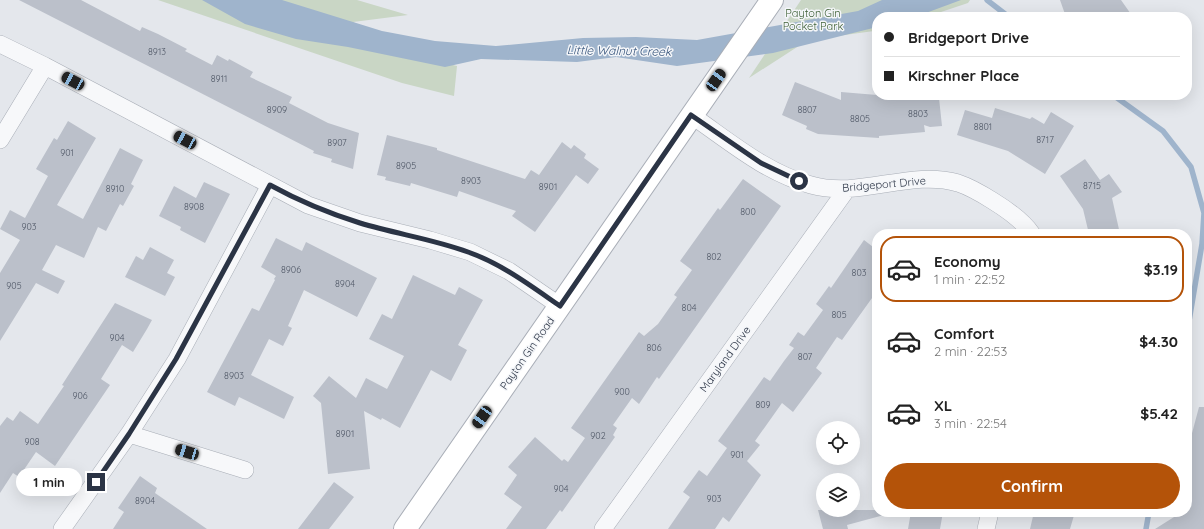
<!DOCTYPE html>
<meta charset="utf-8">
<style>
body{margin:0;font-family:Quicksand,sans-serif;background:#f6f6f6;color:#222;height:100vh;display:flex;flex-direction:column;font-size:15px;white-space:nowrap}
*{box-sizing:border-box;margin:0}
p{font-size:13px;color:#767676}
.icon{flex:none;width:22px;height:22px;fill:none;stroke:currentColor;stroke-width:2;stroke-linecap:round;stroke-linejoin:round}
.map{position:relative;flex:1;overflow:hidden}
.drawer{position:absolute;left:872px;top:229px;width:320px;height:288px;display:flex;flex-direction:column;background:#fff;border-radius:16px;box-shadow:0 4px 16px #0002}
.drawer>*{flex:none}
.top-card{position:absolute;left:872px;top:12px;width:320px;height:88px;border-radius:16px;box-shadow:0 4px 16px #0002;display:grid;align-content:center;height:88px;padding:0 12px;background:#fff}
.buttons{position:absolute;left:816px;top:421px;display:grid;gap:8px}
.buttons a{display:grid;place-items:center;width:44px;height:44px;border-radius:50%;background:#fff;box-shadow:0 4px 16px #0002;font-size:20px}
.end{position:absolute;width:18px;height:18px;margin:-9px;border:5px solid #2b3445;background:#fff;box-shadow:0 0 0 2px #fff}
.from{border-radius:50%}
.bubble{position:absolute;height:28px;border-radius:14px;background:#fff;box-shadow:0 4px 16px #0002;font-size:13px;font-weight:800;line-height:28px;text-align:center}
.car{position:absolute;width:12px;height:24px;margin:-12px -6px;border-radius:5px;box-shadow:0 0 3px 1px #0007;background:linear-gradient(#222 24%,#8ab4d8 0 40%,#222 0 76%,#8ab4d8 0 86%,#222 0)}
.top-card b{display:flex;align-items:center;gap:14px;height:38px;font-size:15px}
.top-card b+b{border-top:1px solid #e0e0e0}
.top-card i{width:10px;height:10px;background:#222}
ul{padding:7px 0 0;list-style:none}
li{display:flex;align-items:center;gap:12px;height:66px;margin:0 8px 6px;padding:0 4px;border:2px solid transparent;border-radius:16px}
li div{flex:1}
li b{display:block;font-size:15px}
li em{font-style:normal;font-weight:800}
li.on{border-color:#b45309}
li>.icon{width:36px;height:36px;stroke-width:1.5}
.primary-button{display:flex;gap:8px;margin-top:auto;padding:8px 12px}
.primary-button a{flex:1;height:46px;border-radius:24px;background:#b45309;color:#fff;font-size:16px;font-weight:800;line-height:46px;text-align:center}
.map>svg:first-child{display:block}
.green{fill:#c9d6c5}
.water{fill:#9fb4cc}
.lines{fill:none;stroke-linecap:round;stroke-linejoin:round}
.stream{stroke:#9fb4cc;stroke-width:5.5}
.building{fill:#bbc0ca}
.street-casing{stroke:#a9aeb7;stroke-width:18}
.secondary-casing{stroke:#a9aeb7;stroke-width:24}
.street{stroke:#f7f8fa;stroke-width:17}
.secondary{stroke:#fff;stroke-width:22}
.route{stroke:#2b3445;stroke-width:5}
.labels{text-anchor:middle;stroke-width:3;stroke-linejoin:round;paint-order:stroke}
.number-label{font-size:9px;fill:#4f5766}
.park-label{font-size:11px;fill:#3f6138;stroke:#f4f6f9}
.street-label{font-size:11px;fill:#2b3445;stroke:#f4f6f9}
.water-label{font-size:12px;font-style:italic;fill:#34527a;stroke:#f4f6f9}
</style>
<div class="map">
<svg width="1204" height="529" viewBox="0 0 1204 529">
<rect width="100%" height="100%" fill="#e4e7ec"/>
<path class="green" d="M158 0H357L408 15 353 22 421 57 457 66 454 96 402 83Z
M801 0H970L968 3 926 17H877V30L874 31 808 40 749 78Z"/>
<path class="water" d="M202 0H282L382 31 435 41 496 46 583 38 636 37 697 40 858 11 882 0H961L915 17H877V27L773 53 677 66 616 57 577 62 481 59 445 67 348 47 296 39 245 24Z"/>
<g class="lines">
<path class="stream" d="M987 0 1009 17
M1113 95 1163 131 1191 167 1204 213 1202 244 1187 333
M1146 529 1149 512"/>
</g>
<path class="building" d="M19 0H81L140 31 142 27 158 34 187 49 185 51 212 65 217 55 228 61 229 59 253 72 250 77 292 97 289 103 328 123 359 133 353 169 331 162 332 159 313 153 314 151Z
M1060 0H1121L1133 17H1066Z
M795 82 841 100V92L877 95H913L914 100 939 98 942 126 930 127 924 125 925 132 879 136V138L818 134 806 129 807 126 782 115Z
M995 108 1030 119 1032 117 1044 124 1051 112 1074 126 1045 174 1008 151 957 135 965 110 992 118Z
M68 121 96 138 57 205 83 219 120 148 143 160 131 184 134 186 123 206 120 204 106 231 98 227 84 258 56 245 42 270 65 281 58 294 36 283 0 341V273L20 240 0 229 10 210 25 218 48 176 36 169 54 138 57 140Z
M387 135 437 148V150L525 179 531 170 539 175 562 142 571 149 574 145 586 154 584 158 599 169 588 184 576 175 535 232 512 216 516 211 459 191 457 197 411 183 410 186 385 180 386 177 377 175Z
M1085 159 1100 180 1109 174 1122 192 1112 198 1120 234H1089L1083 209 1060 176Z
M743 179 781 206 659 379 657 377 639 404 632 398 613 425 617 428 613 435 615 437 562 512 560 510 546 529H506L522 507 504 494 517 475 508 467 535 437 562 461 564 459 568 462 585 438 571 428 639 332 644 336 658 324 677 297 674 295 692 270 680 261 718 208 720 210Z
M204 182 230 194 205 243 180 230 181 227 159 216 174 186 196 198Z
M276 238 302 251 306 242 377 278 357 317 304 290 288 326 292 328 283 346 269 339 251 375 294 397 284 419 239 397 235 406 207 392 252 308 259 311 275 280 274 279 276 276 261 267Z
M864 240 877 250V291L842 340 837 337 816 368 822 373 793 412 782 403 755 441 760 445 747 461 761 475 729 522 723 517 715 529H668L690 497 683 492 699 470 707 476 727 448 718 441 764 377 770 381 784 361 794 348 789 345 798 332 804 336 823 310 816 304 829 286 831 288Z
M150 247 174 260 167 273 175 277 165 296 125 277 136 256 143 260Z
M413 275 455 295 459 287 483 300 458 345 467 350 451 381 431 370 400 428 382 418 381 420 364 411 370 469 328 474 321 403 313 396 329 376 356 398 366 378 387 389 404 356 369 339 382 314 392 319Z
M115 303 152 320 147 329 133 352 122 345 101 379 110 385 55 466 36 452 19 477 13 473 0 493V426L7 417 13 421 20 411 38 424 64 386 62 385Z
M1199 407H1204V529H1155L1182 512H1187V452Z
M140 476 157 488 155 493 207 529H113L124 512 118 508Z
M334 482 354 497 329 529H298Z
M818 510H877V512H884V515L847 525 848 529H823Z
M911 512H943L940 529H908Z
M1034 512H1075L1070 529H1030Z"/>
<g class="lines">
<g class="street-casing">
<path id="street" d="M0 44 45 66 308 205 360 223 430 240 470 252 509 271 560 306
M691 115C729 141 766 173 811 185 860 199 910 169 958 183 970 187 982 194 993 201 1006 209 1023 221 1032 234
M0 140 45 66
M129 434 245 470
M62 529 129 434 177 359 270 185
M603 529 847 189
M986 529 990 512"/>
</g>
<g class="secondary-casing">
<path id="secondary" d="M405 529 772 0"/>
</g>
<use href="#street" class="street"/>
<use href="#secondary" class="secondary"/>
</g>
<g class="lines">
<path class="route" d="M96 482 129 434 176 359 270 185C299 201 328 213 360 223 396 234 433 239 468 252 502 264 531 286 560 306L691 115 761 163 799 181"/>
</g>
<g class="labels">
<g class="number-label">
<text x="157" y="55">8913</text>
<text x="219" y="82">8911</text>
<text x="277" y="113">8909</text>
<text x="807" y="113">8807</text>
<text x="918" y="117">8803</text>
<text x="860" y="122">8805</text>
<text x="983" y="130">8801</text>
<text x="1045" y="143">8717</text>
<text x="337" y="146">8907</text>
<text x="67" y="156">901</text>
<text x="406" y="169">8905</text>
<text x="471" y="184">8903</text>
<text x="1092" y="189">8715</text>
<text x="548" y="190">8901</text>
<text x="115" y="192">8910</text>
<text x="194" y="210">8908</text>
<text x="748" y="215">800</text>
<text x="29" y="230">903</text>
<text x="714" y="260">802</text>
<text x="291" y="273">8906</text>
<text x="859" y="276">803</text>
<text x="345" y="287">8904</text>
<text x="14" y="289">905</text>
<text x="689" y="311">804</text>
<text x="839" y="318">805</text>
<text x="117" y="341">904</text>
<text x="654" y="351">806</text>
<text x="805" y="360">807</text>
<text x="234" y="379">8903</text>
<text x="622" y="395">900</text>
<text x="80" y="399">906</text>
<text x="763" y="408">809</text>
<text x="345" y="437">8901</text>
<text x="598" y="439">902</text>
<text x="32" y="445">908</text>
<text x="737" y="458">901</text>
<text x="561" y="492">904</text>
<text x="714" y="502">903</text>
<text x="145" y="504">8904</text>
</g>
<g class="park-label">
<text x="813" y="17">Payton Gin<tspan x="813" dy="13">Pocket Park</tspan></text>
</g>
<g class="street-label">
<text transform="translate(884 184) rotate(-5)" y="4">Bridgeport Drive</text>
<text transform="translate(527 353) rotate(-55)" y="4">Payton Gin Road</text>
<text transform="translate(725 359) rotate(-54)" y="4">Maryland Drive</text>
</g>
<g class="water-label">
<text transform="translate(619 51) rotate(1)" y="4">Little Walnut Creek</text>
</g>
</g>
</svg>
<div class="buttons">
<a><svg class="icon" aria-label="locate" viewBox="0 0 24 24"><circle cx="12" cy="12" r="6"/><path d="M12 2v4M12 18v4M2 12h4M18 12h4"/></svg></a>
<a><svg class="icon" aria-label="layers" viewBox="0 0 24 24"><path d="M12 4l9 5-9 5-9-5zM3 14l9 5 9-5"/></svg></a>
</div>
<i class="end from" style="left:799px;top:181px"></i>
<i class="end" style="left:96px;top:482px"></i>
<div class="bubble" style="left:16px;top:468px;width:66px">1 min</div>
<i class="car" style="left:716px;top:80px;rotate:35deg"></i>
<i class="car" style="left:73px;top:81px;rotate:298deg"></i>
<i class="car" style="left:185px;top:140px;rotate:298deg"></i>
<i class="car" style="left:482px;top:417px;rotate:215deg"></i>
<i class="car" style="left:187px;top:452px;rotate:287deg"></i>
<div class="top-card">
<b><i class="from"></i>Bridgeport Drive</b>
<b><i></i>Kirschner Place</b>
</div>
<section class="drawer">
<ul>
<li class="on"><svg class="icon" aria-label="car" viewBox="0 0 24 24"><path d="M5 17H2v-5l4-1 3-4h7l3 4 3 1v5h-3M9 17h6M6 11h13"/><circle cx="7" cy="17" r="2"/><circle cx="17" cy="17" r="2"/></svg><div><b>Economy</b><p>1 min · 22:52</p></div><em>$3.19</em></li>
<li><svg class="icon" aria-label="car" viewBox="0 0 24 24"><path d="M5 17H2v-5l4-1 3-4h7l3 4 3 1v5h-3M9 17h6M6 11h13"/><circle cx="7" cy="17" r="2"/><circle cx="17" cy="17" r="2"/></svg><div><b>Comfort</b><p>2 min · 22:53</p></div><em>$4.30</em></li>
<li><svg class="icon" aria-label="car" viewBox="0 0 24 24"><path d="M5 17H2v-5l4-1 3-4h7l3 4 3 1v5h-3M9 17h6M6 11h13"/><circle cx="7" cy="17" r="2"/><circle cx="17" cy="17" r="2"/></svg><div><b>XL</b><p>3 min · 22:54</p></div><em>$5.42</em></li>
</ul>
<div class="primary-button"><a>Confirm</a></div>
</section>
</div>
